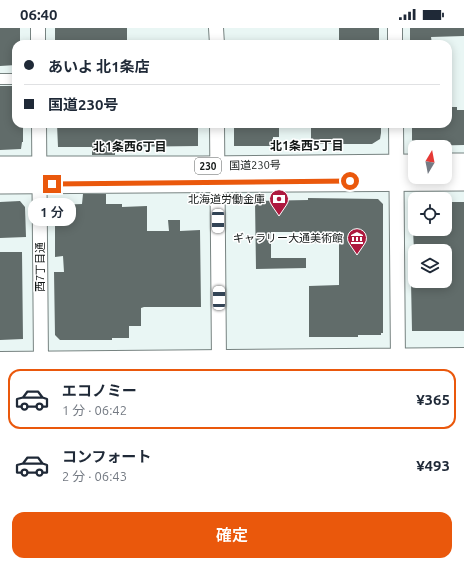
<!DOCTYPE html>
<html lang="ja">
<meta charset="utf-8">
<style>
body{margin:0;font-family:Ubuntu,"Noto Sans JP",sans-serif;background:#f2f2f3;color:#1f2937;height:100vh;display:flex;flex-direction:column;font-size:15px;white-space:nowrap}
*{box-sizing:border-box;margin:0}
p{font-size:13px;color:#747a83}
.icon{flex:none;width:22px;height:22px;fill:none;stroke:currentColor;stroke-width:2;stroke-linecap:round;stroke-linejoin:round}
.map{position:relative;height:334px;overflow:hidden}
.sheet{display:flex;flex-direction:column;background:#fff;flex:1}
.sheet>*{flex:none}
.guide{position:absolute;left:12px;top:12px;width:440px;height:88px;border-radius:12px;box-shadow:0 2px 10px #0003;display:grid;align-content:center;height:88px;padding:0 12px;background:#fff}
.needle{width:26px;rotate:10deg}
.fabs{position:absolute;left:408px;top:112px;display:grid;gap:8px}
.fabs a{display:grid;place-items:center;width:44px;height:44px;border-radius:8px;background:#fff;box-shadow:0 2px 10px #0003;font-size:20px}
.end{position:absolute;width:18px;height:18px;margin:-9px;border:5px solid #ea580c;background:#fff;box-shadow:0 0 0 2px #fff}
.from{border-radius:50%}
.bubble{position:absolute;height:28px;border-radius:12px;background:#fff;box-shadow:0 2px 10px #0003;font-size:13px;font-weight:600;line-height:28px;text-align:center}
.car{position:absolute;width:12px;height:24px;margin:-12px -6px;border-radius:5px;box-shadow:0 0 3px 1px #0007;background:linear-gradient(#fff 24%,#345 0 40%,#fff 0 76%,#345 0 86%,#fff 0)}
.guide b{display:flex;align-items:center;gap:14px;height:38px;font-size:15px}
.guide b+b{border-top:1px solid #e0e1e3}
.guide i{width:10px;height:10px;background:#1f2937}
ul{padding:7px 0 0;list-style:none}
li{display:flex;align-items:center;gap:12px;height:60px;margin:0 8px 6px;padding:0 4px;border:2px solid transparent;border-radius:12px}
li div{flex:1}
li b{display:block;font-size:15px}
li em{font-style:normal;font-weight:600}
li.on{border-color:#ea580c}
li>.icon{width:36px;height:36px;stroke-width:1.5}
.primary-button{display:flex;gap:8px;margin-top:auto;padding:8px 12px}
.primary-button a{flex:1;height:46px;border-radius:12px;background:#ea580c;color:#fff;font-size:16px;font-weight:600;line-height:46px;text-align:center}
.status{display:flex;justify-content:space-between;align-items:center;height:28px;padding:0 20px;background:#fff;direction:ltr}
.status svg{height:11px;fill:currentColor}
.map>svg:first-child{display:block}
.building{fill:#616c6a}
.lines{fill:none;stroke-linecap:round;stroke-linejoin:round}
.street-casing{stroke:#778381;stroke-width:12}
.secondary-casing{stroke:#778381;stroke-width:16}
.highway-casing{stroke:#778381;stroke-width:21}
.street{stroke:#fff;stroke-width:10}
.secondary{stroke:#fff;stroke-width:14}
.highway{stroke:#fff;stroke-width:19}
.route{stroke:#ea580c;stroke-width:5}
.labels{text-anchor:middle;stroke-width:3;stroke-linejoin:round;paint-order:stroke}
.shield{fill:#fff;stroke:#595d5c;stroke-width:1}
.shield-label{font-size:10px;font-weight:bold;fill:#121716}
.street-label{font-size:11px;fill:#121716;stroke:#fff}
.poi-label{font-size:11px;fill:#121716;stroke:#fff;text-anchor:end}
.neighbourhood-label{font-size:12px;font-weight:bold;fill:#121716;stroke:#fff}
</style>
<div class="status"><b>06:40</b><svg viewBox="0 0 49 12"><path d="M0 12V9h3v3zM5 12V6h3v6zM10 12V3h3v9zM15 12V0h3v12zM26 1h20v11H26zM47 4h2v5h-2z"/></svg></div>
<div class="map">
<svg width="464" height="334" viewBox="0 0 464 334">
<rect width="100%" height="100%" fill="#e9f6f4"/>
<path class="building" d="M0 0H20V16H16V37L0 38Z
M55 0H127V16H55Z
M339 0H379V16H339Z
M410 0H464V8L431 9 432 16H410Z
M0 58H16V96H23V114H22L21 121 0 122Z
M448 79H457V82H464V117L417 118 412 112V96H448Z
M57 96H198V118L115 119V127H92V119H58Z
M234 96H279V109H273V118H234Z
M311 96H381V105L380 111 372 116H311Z
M83 166H106V176H122V179L147 178V203H169L168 192H180V203L200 202 201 279H144L141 280V298H129V310H112V312H60L55 307 54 244H64L63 228 55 229V177L82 176Z
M308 170 378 171 383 176V305H381V307H358V309H309V258L339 257V215H309V204H271V230H306V240L256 241 255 173 308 172Z
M20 173 25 179 26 209 0 210V174Z
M445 174H464V303H412L411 253H445V223H414L413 201H445Z
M0 224H22L23 311 0 312Z"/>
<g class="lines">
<g class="street-casing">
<path id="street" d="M0 51H16"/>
</g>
<g class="secondary-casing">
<path id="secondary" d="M38 0V16
M216 0 217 16
M395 0V16
M39 96 41 334
M217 96 219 334
M396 96 398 334
M0 331 464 327"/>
</g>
<g class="highway-casing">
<path id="highway" d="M445 135H464
M0 138H202L415 136
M0 156 464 153"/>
</g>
<use href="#street" class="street"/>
<use href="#secondary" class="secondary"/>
<use href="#highway" class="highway"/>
</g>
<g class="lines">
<path class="route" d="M52 156 350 153"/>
</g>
<defs>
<g id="bank-pin" transform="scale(1)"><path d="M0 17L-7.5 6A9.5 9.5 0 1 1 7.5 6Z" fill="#ad193e" stroke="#fff"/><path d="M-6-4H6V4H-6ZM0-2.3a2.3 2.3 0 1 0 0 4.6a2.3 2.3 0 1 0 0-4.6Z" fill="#fff"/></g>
<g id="museum-pin" transform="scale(1)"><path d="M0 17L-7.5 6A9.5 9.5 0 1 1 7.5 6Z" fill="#ad193e" stroke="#fff"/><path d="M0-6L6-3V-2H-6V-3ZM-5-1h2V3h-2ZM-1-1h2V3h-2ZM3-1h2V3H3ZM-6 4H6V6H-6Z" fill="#fff"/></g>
</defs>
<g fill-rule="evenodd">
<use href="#bank-pin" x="279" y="171"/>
<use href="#museum-pin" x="357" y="210"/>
</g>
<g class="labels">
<rect class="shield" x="195" y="130" width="26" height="16" rx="3"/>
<g class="shield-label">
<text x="208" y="142">230</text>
</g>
<g class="street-label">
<text transform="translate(255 137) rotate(-1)" y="4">国道230号</text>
<text transform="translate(40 239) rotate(-90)" y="4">西7丁目通</text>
</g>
<g class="poi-label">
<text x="265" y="175">北海道労働金庫</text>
<text x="343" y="214">ギャラリー大通美術館</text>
</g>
<g class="neighbourhood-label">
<text x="307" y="122">北1条西5丁目</text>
<text x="130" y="123">北1条西6丁目</text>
</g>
</g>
</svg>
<div class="fabs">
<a><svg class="needle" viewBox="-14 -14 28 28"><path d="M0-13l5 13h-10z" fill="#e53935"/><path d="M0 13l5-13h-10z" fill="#747a83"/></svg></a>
<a><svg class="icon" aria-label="locate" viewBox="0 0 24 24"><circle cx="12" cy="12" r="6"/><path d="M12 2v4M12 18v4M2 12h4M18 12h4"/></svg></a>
<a><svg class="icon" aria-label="layers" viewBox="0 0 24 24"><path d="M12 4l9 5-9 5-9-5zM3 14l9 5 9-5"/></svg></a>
</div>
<i class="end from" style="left:350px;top:153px"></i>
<i class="end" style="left:52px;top:156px"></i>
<div class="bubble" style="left:28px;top:170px;width:48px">1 分</div>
<i class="car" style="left:218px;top:193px;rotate:180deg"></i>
<i class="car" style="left:219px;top:270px;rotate:0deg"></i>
<div class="guide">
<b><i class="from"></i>あいよ 北1条店</b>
<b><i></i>国道230号</b>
</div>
</div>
<section class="sheet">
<ul>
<li class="on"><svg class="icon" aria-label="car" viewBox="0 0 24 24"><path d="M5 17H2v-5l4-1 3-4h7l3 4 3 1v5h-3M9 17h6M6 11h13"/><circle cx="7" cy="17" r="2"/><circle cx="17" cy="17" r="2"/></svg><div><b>エコノミー</b><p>1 分 · 06:42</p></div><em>¥365</em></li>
<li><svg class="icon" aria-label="car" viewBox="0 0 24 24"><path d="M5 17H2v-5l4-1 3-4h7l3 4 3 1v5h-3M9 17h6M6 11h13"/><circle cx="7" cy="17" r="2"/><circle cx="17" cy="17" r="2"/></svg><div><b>コンフォート</b><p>2 分 · 06:43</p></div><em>¥493</em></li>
</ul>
<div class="primary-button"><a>確定</a></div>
</section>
